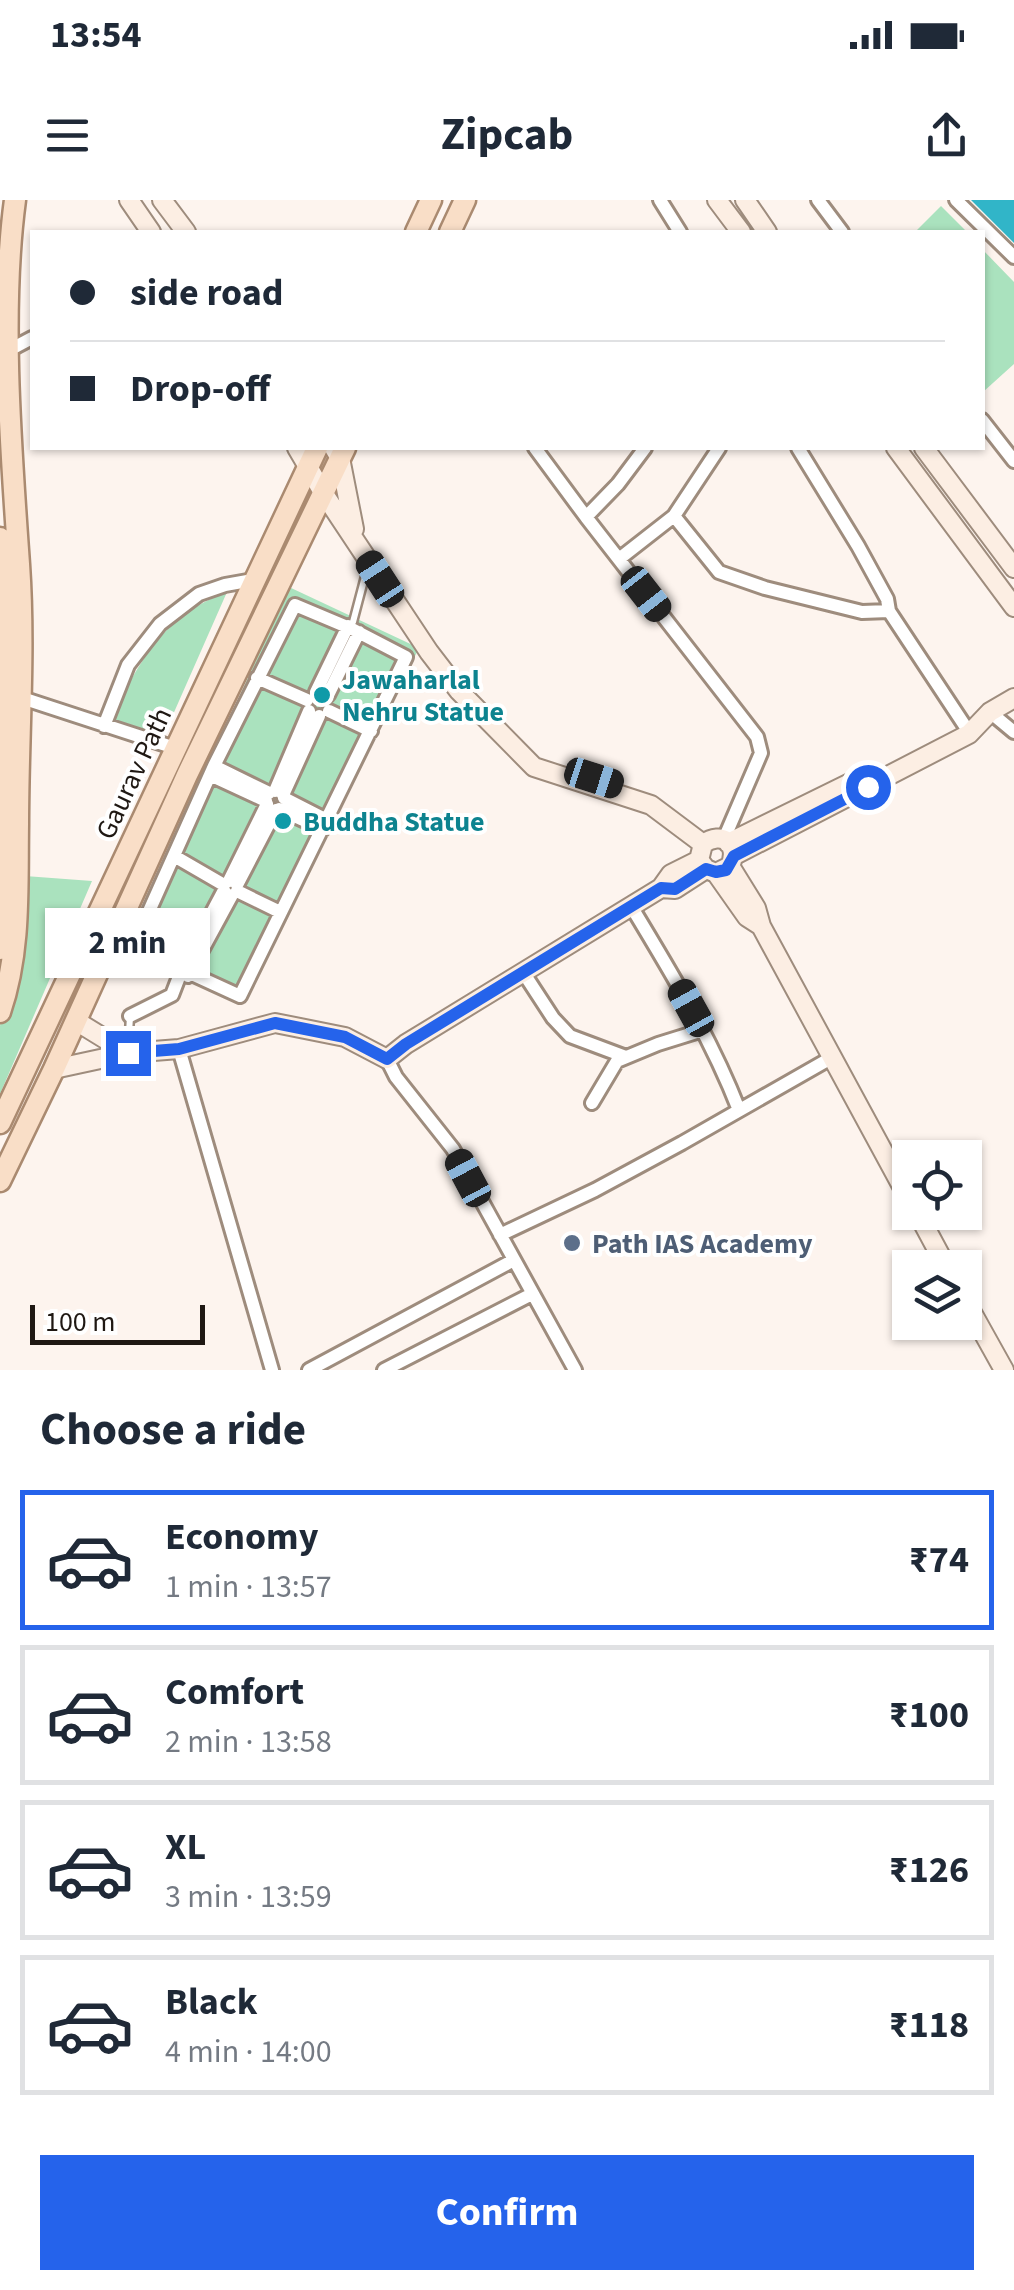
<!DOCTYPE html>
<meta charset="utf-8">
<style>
body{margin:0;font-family:"Source Sans 3",sans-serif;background:#f2f2f3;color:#1f2937;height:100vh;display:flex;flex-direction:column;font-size:38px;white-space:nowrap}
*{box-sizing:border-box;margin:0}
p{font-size:32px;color:#747a83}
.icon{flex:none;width:55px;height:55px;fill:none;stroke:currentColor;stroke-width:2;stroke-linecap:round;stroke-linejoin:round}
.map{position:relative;height:1170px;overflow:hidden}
.side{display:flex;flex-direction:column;background:#fff;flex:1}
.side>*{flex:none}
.guide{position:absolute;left:30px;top:30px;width:955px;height:220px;border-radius:0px;box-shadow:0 2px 8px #0004;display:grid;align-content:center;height:220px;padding:0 40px;background:#fff}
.fabs{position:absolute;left:892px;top:940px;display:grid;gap:20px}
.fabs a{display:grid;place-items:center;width:90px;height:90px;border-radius:0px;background:#fff;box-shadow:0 2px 8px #0004;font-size:50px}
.scale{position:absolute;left:30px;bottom:25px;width:175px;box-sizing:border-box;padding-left:10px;border:5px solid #1f1813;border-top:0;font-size:28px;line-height:35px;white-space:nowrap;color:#1f1813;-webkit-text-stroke:8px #fff;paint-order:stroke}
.end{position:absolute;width:45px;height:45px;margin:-22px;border:12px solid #2563eb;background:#fff;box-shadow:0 0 0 5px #fff}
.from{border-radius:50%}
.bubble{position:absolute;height:70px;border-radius:0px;background:#fff;box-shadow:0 2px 8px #0004;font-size:32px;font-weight:700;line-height:70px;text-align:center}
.car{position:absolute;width:30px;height:60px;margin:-30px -15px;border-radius:12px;box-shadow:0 0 8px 2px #0007;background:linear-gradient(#222 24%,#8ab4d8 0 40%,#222 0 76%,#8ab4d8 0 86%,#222 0)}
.guide b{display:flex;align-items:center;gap:35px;height:95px;font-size:38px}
.guide b+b{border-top:2px solid #e0e1e3}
.guide i{width:25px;height:25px;background:#1f2937}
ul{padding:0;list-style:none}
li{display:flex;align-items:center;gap:30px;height:140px;margin:0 20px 15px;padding:0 20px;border:5px solid #e0e1e3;border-radius:0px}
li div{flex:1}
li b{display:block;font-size:38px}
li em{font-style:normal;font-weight:700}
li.current{border-color:#2563eb}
li>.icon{width:90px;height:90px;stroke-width:1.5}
h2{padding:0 40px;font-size:45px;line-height:120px}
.primary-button{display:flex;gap:20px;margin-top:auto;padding:20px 40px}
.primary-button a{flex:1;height:115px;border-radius:0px;background:#2563eb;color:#fff;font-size:40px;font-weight:700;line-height:115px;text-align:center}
.status{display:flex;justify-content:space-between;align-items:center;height:70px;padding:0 50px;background:#fff;direction:ltr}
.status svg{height:28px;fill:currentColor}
header{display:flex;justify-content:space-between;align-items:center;height:130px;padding:0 40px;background:#fff;font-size:45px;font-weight:700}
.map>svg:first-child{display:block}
.green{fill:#aae2be}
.water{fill:#31b5c8}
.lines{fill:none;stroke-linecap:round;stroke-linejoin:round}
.lane-casing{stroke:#9e8c7d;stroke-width:11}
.street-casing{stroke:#9e8c7d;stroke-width:18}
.secondary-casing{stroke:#9e8c7d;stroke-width:22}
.primary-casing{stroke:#aa8a70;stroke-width:25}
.lane{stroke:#fff;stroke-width:6}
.street{stroke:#fff;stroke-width:12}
.secondary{stroke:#fceee3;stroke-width:18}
.primary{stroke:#f9dec7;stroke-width:20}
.route{stroke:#2563eb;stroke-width:12}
.culture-dot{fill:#0f9aa8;stroke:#fff;stroke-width:4}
.service-dot{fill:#5c6f8a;stroke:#fff;stroke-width:4}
.labels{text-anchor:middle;stroke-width:8;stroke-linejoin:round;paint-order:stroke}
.culture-label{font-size:28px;font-weight:bold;fill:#0d838f;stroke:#fff;text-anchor:start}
.street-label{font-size:28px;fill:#1f1813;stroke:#fff}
.service-label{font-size:28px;font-weight:bold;fill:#4e5e75;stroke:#fff;text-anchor:start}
</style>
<div class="status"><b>13:54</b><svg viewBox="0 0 49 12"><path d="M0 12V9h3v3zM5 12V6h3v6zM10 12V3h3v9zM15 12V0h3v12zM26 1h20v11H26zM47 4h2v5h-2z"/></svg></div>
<header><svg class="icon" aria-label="menu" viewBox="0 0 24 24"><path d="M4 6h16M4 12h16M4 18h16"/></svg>Zipcab<svg class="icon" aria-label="share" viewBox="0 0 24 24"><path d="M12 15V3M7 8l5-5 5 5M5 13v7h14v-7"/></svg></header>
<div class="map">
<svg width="1014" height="1170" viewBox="0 0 1014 1170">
<rect width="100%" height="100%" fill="#fdf4ee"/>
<path class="green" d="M941 6 967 32H915Z
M982 49 1014 82V164L983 192Z
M289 387 419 448 242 803 125 749Z
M227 392 164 535 110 520C140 461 162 416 227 392Z
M25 676 92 681 0 894V826Z"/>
<path class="water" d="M971 0H1014V43Z"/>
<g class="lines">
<g class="lane-casing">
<path id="lane" d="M353 422 368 365
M128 851 130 816"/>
</g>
<g class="street-casing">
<path id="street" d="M660 0 680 32
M818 0 842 32
M956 0 1014 57
M15 147 32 138
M982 220 1014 261
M535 248 586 317 757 537 761 553 724 639
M798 248 858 346 887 399 889 411 965 526
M674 316 719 372 765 388 862 412 889 411
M586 317 618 284 645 248
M619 359 674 316 719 248
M295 405 352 429 406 457 240 796 133 747 214 566Z
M257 478 307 500
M316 492 348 426
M328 495 359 432
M18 503 22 498 175 548
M329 511 371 531
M990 512 1014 532
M104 526 128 465 160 424 199 394 225 385 253 380
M214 566 269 593
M210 575 266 601
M275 591 309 511
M283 595 319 516
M284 598 327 620
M279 609 323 629
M174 656 224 685
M229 681 267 604
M237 685 276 610
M237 691 280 712
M631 706C671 772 711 838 739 910
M523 772 553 818 570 836 626 857
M188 776 232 695
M130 816 172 795 182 769 224 690
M179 849 272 1170
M387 859 396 877 453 949 575 1170
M592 903 617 861 658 844 703 830
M500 1035 595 990 682 943 831 858
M309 1170 514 1060
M384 1170 532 1094"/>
</g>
<g class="secondary-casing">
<path id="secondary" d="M129 0 151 32
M162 0 186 32
M717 0 741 32
M745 0 767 32
M297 248 324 294 429 452 459 491 534 567 651 605 703 644
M334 248 340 258 354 329
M896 248 1014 407
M924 248 1014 368
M728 643 858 579
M733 656 969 534 990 512 1014 498
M730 666 716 673 706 669 699 660 703 644C722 630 740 644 730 666L756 708 761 726 910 1001
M716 673 747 717 761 726
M661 688 675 689 706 669
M76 821 128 853
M54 869 128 853 179 849 275 823 345 837 387 859 406 844 661 688 671 674 699 660
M917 1012 947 1068
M965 1100 1004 1170"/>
</g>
<g class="primary-casing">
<path id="primary" d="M416 32 431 0
M450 32 465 0
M0 338 7 441 2 649 4 709 0 749
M0 812C21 751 17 687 18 624 18 537 25 451 19 364 11 250 0 112 15 0
M0 923 317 248
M0 981 54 869 187 575 345 248"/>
</g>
<use href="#lane" class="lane"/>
<use href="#street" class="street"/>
<use href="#secondary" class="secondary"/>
<use href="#primary" class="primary"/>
</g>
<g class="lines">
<path class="route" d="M128 853 179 849 275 823 345 837 387 859 406 844 661 688 675 689 706 669 716 672 726 670 734 656 868 587"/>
</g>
<g class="culture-dot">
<circle cx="322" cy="495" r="10"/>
<circle cx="283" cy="621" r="10"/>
</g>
<circle class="service-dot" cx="572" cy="1043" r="10"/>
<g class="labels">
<g class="culture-label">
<text x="342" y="489">Jawaharlal<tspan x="342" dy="32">Nehru Statue</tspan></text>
<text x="303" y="631">Buddha Statue</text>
</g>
<g class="street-label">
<text transform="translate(133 573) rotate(-65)" y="10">Gaurav Path</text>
</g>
<g class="service-label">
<text x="592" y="1053">Path IAS Academy</text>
</g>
</g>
</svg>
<div class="fabs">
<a><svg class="icon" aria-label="locate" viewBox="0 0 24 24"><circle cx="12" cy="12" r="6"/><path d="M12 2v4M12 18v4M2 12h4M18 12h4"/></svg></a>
<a><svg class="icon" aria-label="layers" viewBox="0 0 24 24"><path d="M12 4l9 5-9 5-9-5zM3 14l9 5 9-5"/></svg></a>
</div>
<div class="scale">100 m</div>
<i class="end from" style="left:868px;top:587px"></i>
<i class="end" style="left:128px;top:853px"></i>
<div class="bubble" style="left:45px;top:708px;width:165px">2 min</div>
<i class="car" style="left:380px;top:379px;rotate:327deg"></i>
<i class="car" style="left:646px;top:394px;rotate:142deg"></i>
<i class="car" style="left:594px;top:578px;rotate:108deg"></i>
<i class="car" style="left:691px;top:808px;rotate:331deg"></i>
<i class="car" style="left:468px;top:978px;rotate:332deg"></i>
<div class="guide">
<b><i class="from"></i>side road</b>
<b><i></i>Drop-off</b>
</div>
</div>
<section class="side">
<h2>Choose a ride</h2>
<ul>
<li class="current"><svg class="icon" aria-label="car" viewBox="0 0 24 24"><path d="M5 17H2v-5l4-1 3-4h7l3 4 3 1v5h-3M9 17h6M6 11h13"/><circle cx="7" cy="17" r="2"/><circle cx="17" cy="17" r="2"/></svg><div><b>Economy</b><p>1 min · 13:57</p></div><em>₹74</em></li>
<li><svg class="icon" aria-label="car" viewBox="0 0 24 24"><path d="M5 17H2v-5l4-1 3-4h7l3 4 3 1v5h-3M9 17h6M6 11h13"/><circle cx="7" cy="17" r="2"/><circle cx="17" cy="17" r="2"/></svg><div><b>Comfort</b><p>2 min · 13:58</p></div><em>₹100</em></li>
<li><svg class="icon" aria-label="car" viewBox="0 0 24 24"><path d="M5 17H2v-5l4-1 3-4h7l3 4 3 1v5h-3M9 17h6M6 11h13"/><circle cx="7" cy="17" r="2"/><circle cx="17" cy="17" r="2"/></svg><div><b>XL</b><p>3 min · 13:59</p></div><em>₹126</em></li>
<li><svg class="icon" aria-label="car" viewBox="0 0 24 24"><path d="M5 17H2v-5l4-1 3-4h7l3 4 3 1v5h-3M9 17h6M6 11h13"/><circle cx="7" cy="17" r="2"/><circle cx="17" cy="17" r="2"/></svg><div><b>Black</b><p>4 min · 14:00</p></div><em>₹118</em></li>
</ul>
<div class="primary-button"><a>Confirm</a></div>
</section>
